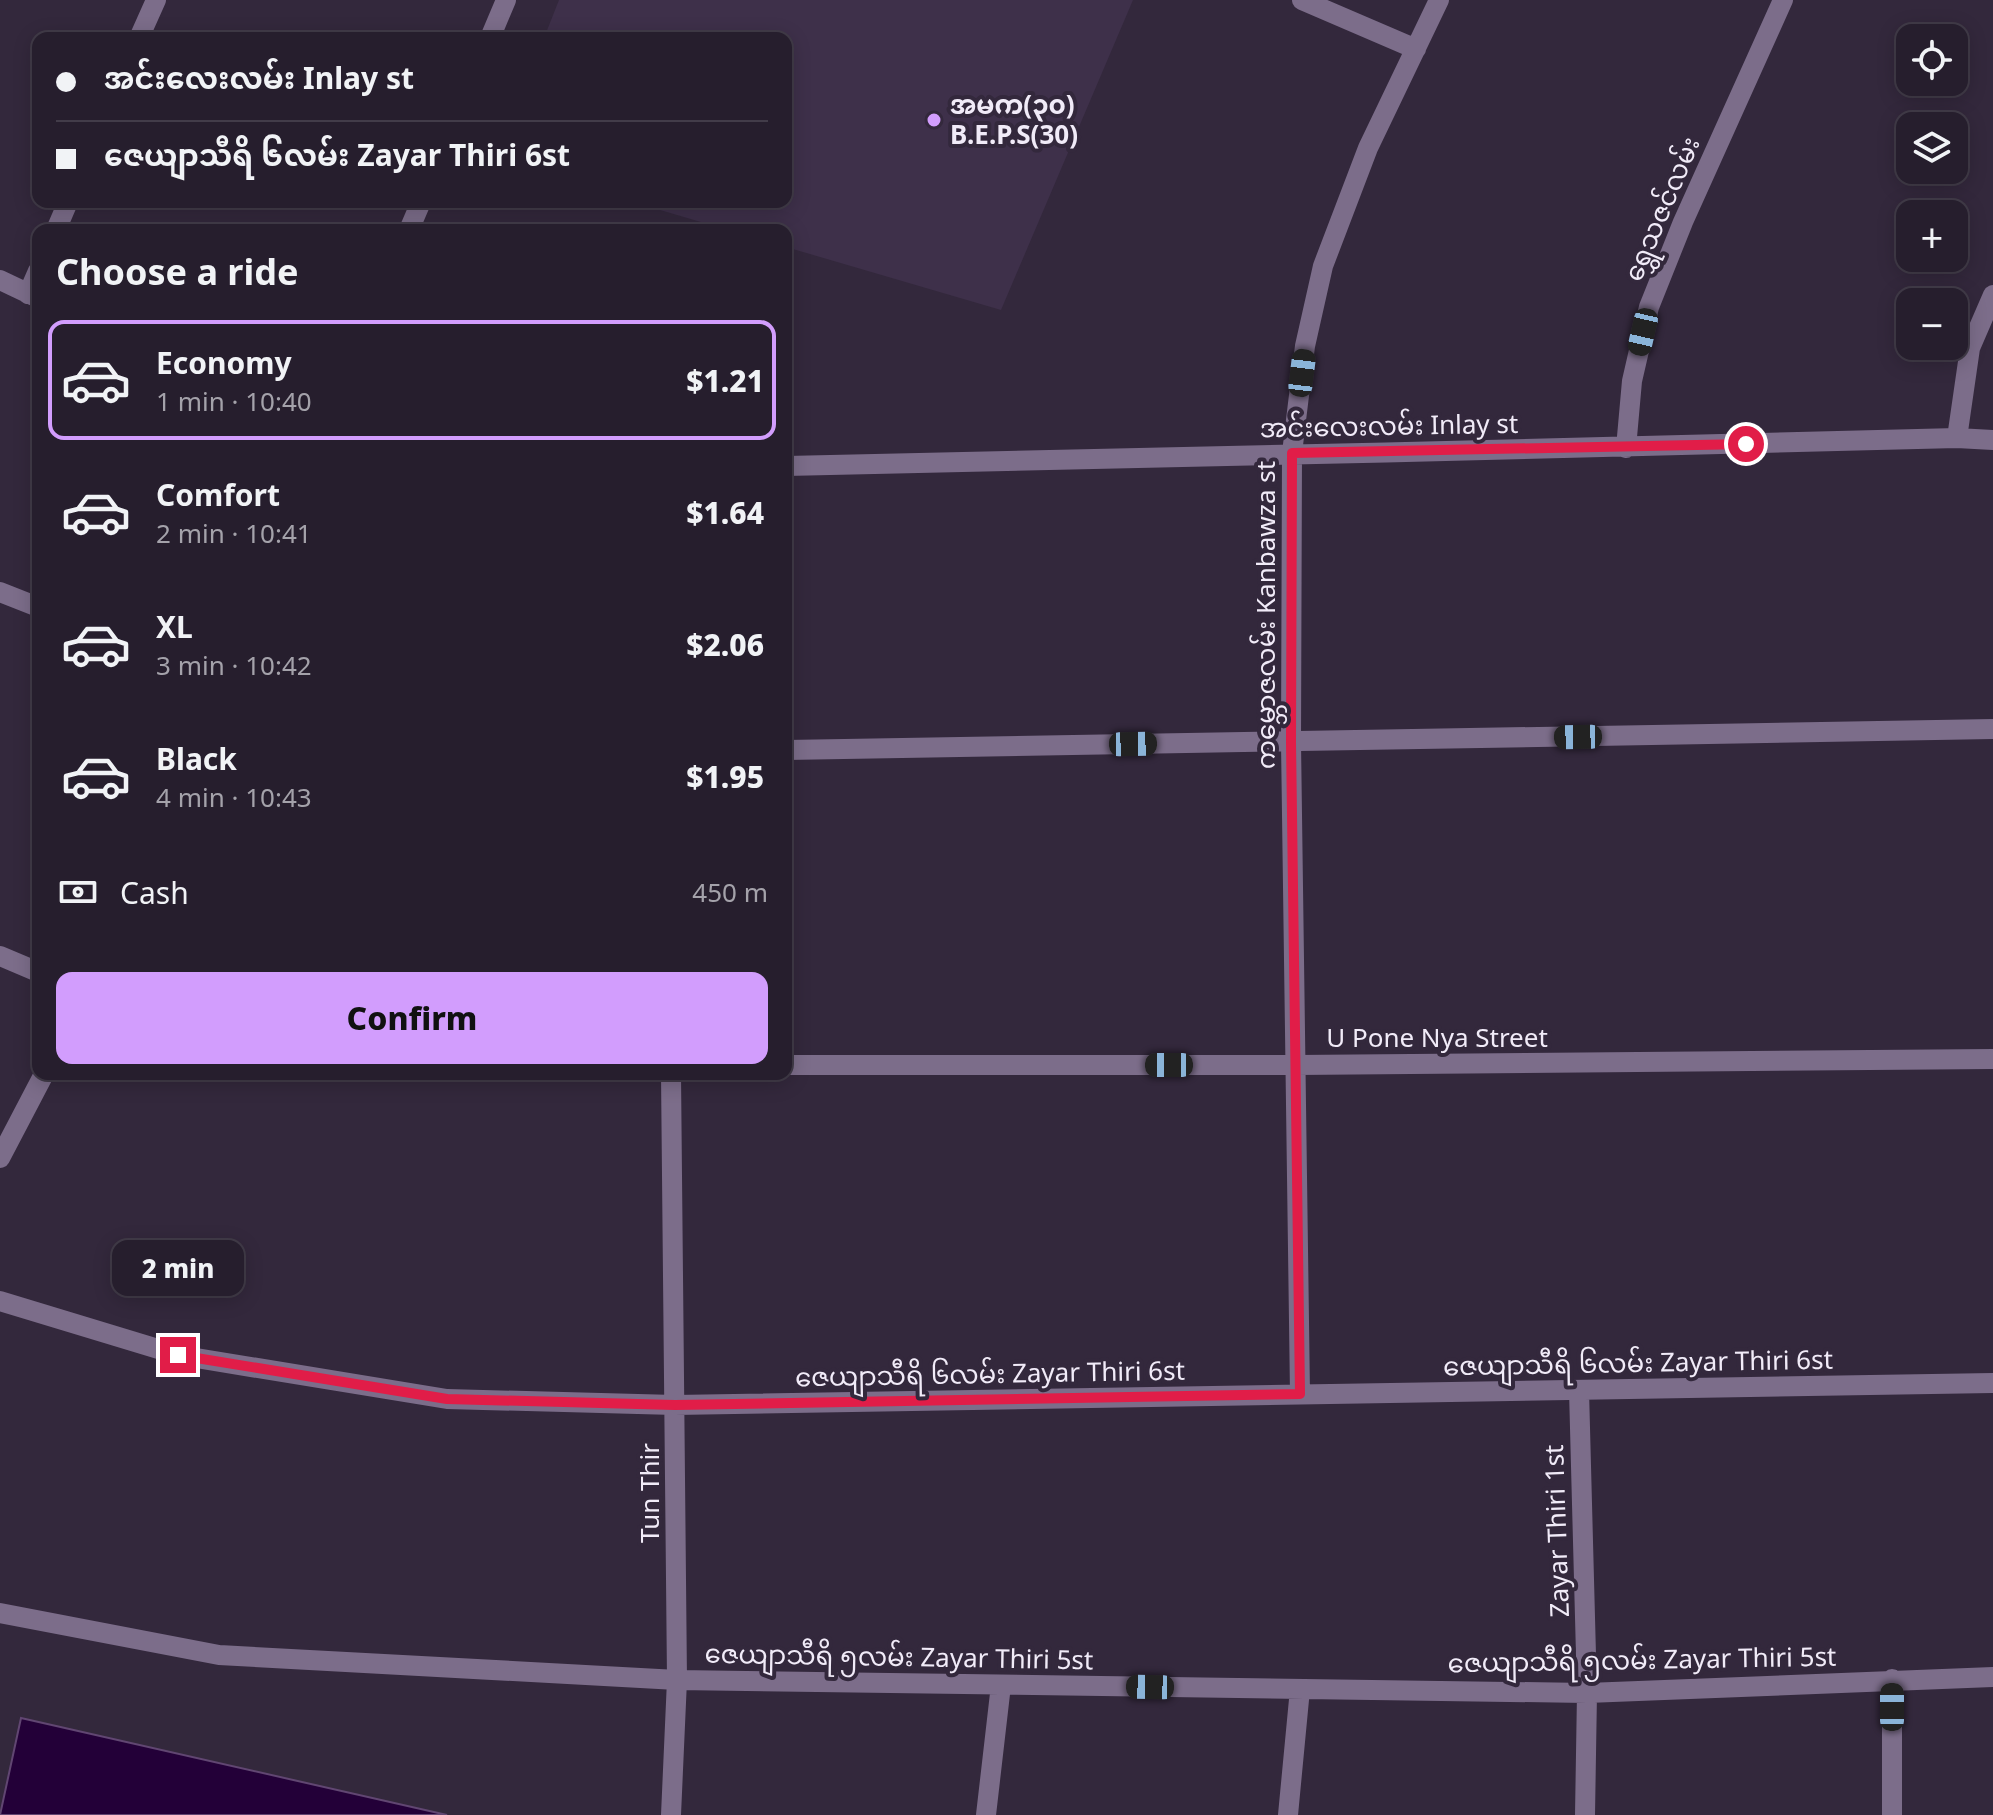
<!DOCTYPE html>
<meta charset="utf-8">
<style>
body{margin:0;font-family:"Noto Sans","Noto Sans Myanmar",sans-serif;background:#322b39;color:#f1f3f6;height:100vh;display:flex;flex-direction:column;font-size:30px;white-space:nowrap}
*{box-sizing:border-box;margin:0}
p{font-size:26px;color:#a4a2aa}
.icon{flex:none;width:44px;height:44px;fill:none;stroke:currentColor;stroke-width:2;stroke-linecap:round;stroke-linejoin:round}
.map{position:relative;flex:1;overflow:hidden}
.panel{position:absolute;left:32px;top:224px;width:760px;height:856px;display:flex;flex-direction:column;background:#261e2d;border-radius:16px;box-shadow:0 4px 20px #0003,0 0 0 2px #423c49}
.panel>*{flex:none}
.banner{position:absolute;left:32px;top:32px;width:760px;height:176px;border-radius:16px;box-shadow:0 4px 20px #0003,0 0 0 2px #423c49;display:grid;align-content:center;height:176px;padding:0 24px;background:#261e2d}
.tools{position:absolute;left:1896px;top:24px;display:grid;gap:16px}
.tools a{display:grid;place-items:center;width:72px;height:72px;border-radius:16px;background:#261e2d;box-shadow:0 4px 20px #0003,0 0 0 2px #423c49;font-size:40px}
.end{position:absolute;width:36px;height:36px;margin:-18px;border:10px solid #e11d48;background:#fff;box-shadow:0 0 0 4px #fff}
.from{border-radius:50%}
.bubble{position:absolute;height:56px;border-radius:16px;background:#261e2d;box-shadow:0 4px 20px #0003,0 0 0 2px #423c49;font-size:26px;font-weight:800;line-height:56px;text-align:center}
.car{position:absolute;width:24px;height:48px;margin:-24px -12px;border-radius:10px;box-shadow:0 0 6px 2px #0007;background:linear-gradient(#222 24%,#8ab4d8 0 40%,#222 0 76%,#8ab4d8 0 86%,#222 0)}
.banner b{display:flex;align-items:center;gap:28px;height:76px;font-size:30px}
.banner b+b{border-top:2px solid #423c49}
.banner i{width:20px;height:20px;background:#f1f3f6}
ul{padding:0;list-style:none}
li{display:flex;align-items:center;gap:24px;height:120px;margin:0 16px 12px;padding:0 8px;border:4px solid transparent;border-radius:16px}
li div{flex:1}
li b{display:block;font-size:30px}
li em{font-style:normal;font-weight:800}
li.current{border-color:#d29dfd}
li>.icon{width:72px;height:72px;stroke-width:1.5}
h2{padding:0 24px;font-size:36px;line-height:96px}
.pay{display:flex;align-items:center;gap:20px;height:88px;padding:0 24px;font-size:30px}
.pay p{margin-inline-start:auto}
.button{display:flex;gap:16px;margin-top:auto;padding:16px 24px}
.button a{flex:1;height:92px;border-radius:16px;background:#d29dfd;color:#111;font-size:32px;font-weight:800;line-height:92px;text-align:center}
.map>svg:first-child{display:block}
.built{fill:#3e304a}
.water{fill:#230038;stroke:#614672;stroke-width:2}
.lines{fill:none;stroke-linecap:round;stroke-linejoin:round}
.minor{stroke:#7c6d8a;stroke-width:20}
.route{stroke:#e11d48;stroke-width:10}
.poi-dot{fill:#d29dfd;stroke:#33283c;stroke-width:3}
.labels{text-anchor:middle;stroke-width:8;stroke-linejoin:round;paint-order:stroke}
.poi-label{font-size:26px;font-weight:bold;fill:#f1ebf8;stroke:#33283c;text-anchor:start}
.street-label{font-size:26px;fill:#f1ebf8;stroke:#33283c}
</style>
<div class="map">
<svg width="1993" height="1815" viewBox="0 0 1993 1815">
<rect width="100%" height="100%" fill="#33283c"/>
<path class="built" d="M559 0H1133L1001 310 786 247V230H728L633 202H786V38H544Z"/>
<path class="water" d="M21 1718 447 1815H0Z"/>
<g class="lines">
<path class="minor" d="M1302 0 1416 49
M139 38 156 0
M490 38 506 0
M56 230 68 202
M409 230 421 202
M0 280 38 298
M28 294 38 271
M1957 438 1970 348 1993 295
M1626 448 1632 381 1649 307 1683 222 1783 0
M786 466C1176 456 1567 450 1957 438L1993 440
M0 592 38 607
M786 750 1993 729
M0 956 38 972
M786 1065H1297L1993 1059
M0 1158 44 1074
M0 1301 178 1355 447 1399 675 1405 1993 1383
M1579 1390 1587 1693 1585 1815
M1300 1394 1291 742 1292 453 1305 346 1323 266 1368 148 1439 0
M0 1613 219 1655 677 1680 1587 1693 1993 1677
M671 1815 677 1680 671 1074
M986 1815 1001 1685
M1288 1815 1300 1689
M1892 1815V1679"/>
</g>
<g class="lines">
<path class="route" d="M178 1355 447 1399 675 1405 1300 1394 1291 742 1292 453 1746 444"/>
</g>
<circle class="poi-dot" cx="934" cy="120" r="8"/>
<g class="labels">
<g class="poi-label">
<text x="950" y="114">အမက(၃၀)<tspan x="950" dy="30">B.E.P.S(30)</tspan></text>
</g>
<g class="street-label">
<text transform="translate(1662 209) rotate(-67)" y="9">ရွှေသဇင်လမ်း</text>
<text transform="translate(1389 426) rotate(-1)" y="9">အင်းလေးလမ်း Inlay st</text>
<text transform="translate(1266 615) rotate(-90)" y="9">ကမ္ဘောဇလမ်း Kanbawza st</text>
<text x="1437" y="1047">U Pone Nya Street</text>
<text transform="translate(1638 1363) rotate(-1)" y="9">ဇေယျာသီရိ ၆လမ်း Zayar Thiri 6st</text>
<text transform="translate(990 1374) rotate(-1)" y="9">ဇေယျာသီရိ ၆လမ်း Zayar Thiri 6st</text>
<text transform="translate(650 1493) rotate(-90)" y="9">Tun Thir</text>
<text transform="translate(1557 1531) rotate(-92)" y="9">Zayar Thiri 1st</text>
<text transform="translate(899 1657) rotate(1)" y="9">ဇေယျာသီရိ ၅လမ်း Zayar Thiri 5st</text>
<text transform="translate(1642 1660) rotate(-1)" y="9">ဇေယျာသီရိ ၅လမ်း Zayar Thiri 5st</text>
</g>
</g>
</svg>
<div class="tools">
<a><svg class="icon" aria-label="locate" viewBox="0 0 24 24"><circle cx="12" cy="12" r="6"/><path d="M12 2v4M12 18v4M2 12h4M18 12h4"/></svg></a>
<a><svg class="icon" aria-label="layers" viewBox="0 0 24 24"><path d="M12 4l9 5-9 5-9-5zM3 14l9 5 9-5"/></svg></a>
<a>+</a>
<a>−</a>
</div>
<i class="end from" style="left:1746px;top:444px"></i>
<i class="end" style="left:178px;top:1355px"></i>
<div class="bubble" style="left:112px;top:1240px;width:132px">2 min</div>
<i class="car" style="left:1643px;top:332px;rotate:193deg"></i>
<i class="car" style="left:1302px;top:373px;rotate:7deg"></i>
<i class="car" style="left:1578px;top:737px;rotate:269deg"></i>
<i class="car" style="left:1133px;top:744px;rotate:89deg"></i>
<i class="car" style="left:1169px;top:1065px;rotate:270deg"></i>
<i class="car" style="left:1150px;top:1687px;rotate:271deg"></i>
<i class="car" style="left:1892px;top:1707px;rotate:0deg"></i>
<div class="banner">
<b><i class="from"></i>အင်းလေးလမ်း Inlay st</b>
<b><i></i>ဇေယျာသီရိ ၆လမ်း Zayar Thiri 6st</b>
</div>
<section class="panel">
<h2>Choose a ride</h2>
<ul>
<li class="current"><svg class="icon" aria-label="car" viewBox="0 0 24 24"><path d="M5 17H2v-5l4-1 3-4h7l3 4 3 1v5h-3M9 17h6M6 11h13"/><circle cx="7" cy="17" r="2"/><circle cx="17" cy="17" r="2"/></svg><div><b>Economy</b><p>1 min · 10:40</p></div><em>$1.21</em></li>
<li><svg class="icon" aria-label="car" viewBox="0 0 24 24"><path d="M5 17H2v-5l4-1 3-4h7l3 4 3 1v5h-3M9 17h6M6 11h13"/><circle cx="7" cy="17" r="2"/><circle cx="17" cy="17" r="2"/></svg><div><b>Comfort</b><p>2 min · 10:41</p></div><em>$1.64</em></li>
<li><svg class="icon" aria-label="car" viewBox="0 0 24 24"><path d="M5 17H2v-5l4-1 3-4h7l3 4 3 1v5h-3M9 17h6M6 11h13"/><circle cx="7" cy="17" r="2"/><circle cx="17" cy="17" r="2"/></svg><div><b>XL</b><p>3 min · 10:42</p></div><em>$2.06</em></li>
<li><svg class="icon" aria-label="car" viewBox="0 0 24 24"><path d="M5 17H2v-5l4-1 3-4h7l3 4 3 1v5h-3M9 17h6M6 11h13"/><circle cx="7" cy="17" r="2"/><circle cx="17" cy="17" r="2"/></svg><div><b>Black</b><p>4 min · 10:43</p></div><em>$1.95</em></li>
</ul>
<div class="pay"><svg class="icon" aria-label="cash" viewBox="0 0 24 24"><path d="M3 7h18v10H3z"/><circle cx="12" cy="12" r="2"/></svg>Cash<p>450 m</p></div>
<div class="button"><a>Confirm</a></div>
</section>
</div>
